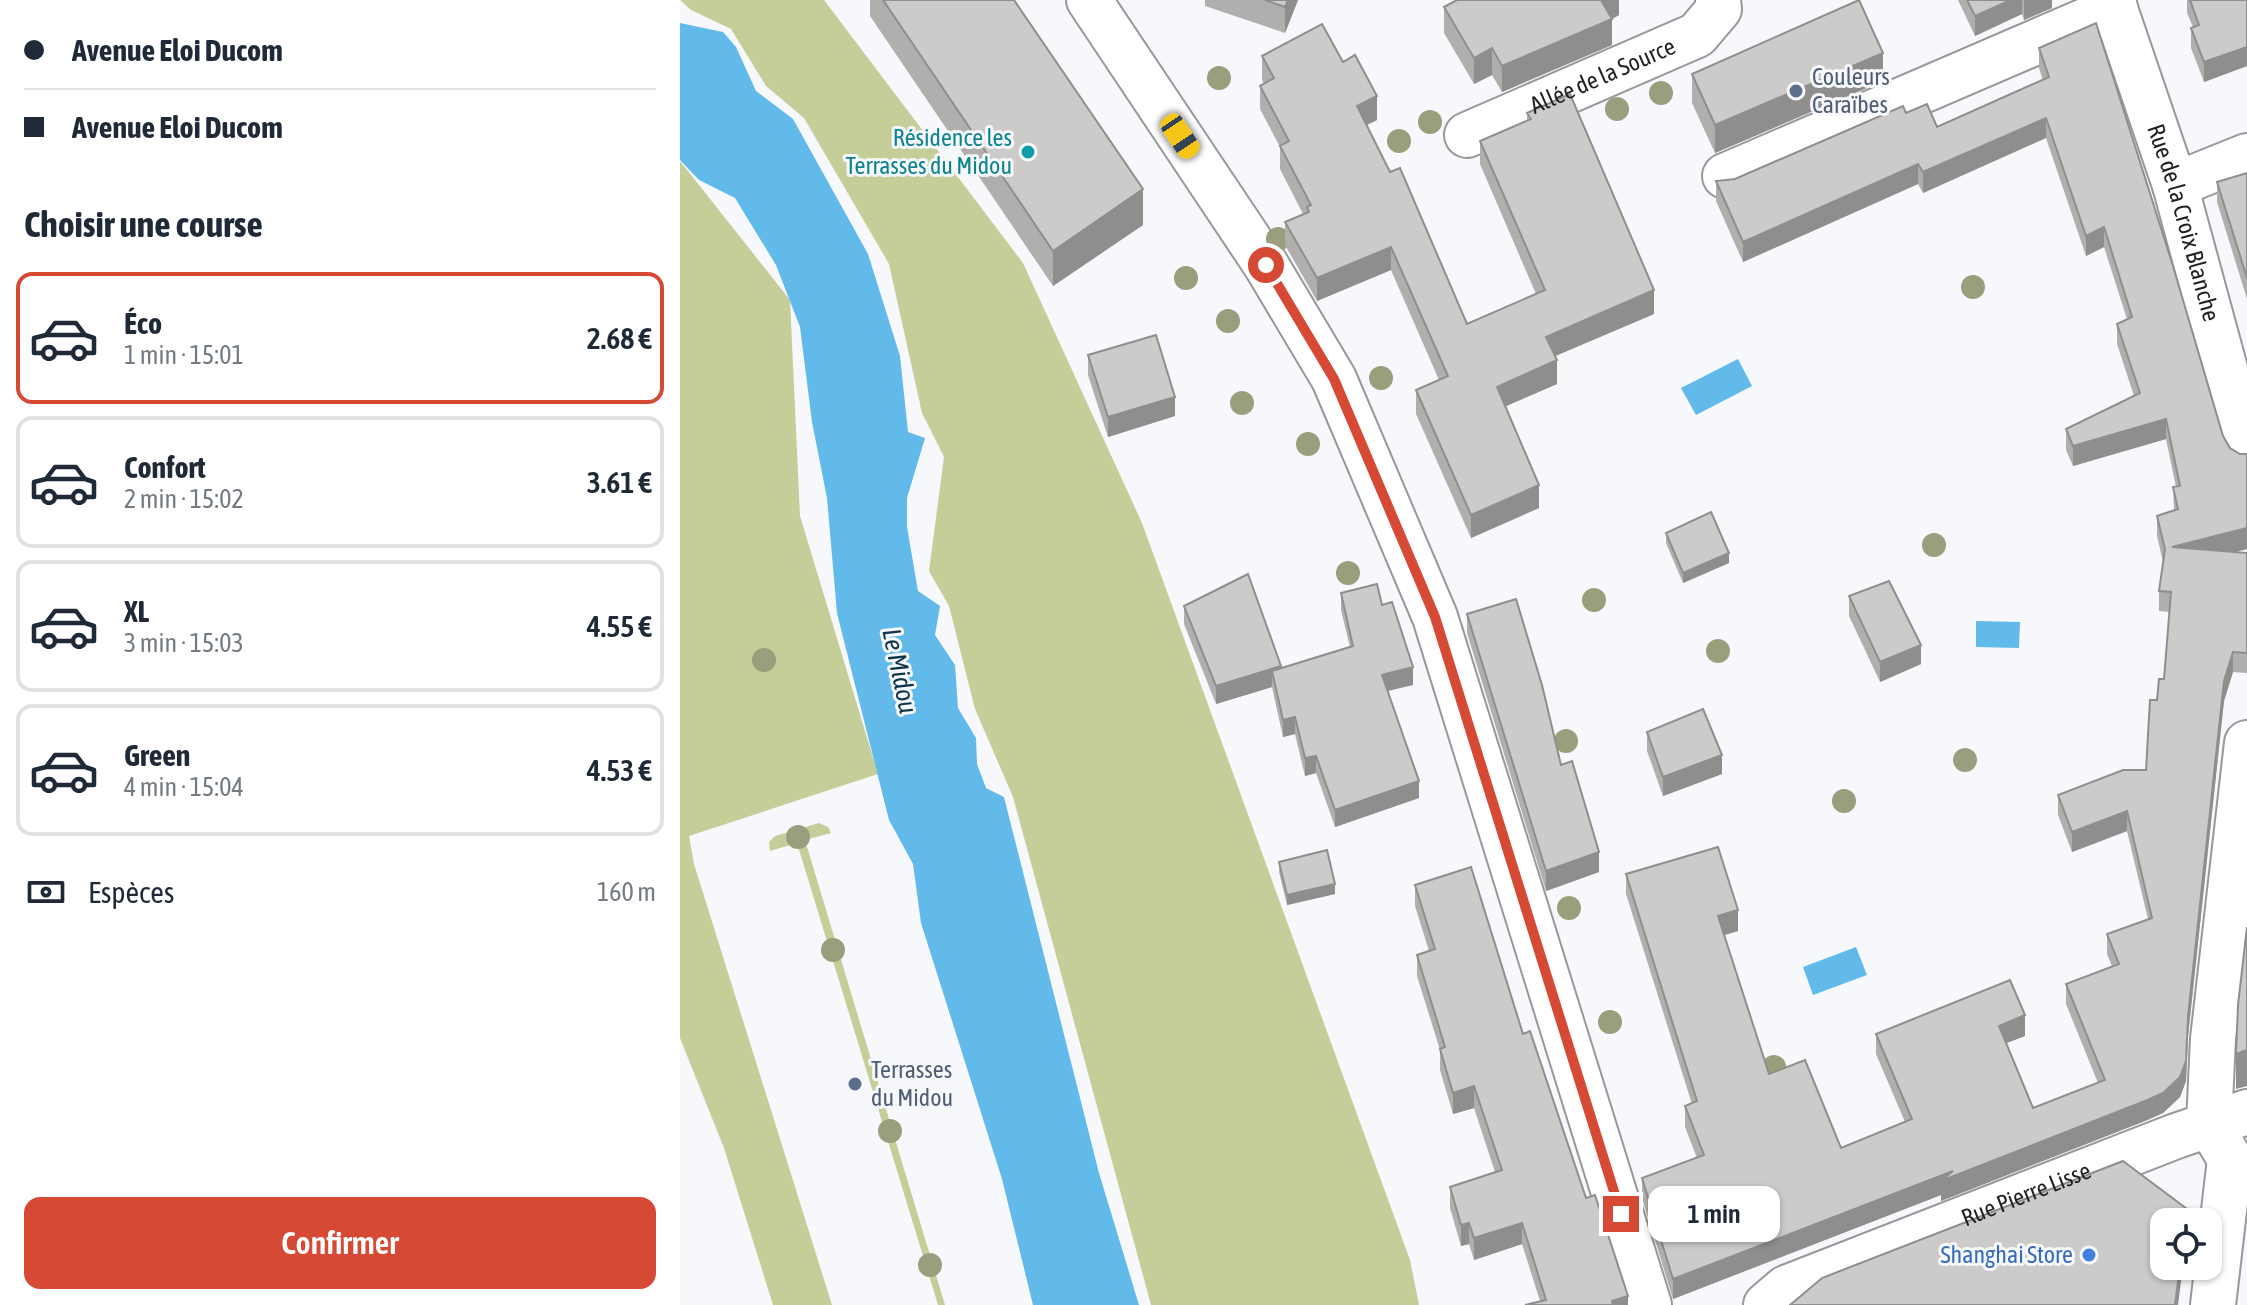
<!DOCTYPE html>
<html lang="fr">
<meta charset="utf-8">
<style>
body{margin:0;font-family:"Asap Condensed",sans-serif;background:#f6f6f7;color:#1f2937;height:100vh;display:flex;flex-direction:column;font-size:30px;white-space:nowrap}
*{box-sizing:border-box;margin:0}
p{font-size:26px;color:#747a83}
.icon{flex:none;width:44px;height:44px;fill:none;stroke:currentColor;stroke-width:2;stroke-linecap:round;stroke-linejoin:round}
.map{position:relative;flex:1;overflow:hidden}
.details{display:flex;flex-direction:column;background:#fff;width:680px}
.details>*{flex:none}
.top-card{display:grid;align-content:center;height:176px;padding:0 24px;background:#fff}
.controls{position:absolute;left:1470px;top:1208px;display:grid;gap:16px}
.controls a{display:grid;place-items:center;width:72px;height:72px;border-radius:16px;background:#fff;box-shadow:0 2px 6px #0004;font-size:40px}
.end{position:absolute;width:36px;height:36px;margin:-18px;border:10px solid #d64a35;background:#fff;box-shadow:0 0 0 4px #fff}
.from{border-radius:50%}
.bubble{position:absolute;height:56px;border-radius:16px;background:#fff;box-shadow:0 2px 6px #0004;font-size:26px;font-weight:600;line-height:56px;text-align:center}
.car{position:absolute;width:24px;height:48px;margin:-24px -12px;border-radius:10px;box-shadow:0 0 6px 2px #0007;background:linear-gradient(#f5c518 24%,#345 0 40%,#f5c518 0 76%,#345 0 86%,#f5c518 0)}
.top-card b{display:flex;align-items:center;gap:28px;height:76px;font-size:30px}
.top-card b+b{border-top:2px solid #e0e1e3}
.top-card i{width:20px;height:20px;background:#1f2937}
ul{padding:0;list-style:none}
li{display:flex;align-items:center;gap:24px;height:132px;margin:0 16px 12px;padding:0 8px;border:4px solid #e0e1e3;border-radius:16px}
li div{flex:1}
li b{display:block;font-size:30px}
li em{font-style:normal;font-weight:600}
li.current{border-color:#d64a35}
li>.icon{width:72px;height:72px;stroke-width:1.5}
h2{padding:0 24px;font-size:36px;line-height:96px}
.pay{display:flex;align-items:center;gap:20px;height:88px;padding:0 24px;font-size:30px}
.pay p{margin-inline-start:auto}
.button{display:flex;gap:16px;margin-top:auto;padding:16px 24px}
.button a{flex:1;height:92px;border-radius:16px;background:#d64a35;color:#fff;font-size:32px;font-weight:600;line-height:92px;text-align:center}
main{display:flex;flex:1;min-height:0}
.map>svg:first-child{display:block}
.green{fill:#c5ce98}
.water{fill:#61baea}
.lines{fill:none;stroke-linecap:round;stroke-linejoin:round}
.minor-casing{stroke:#96989a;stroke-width:48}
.minor{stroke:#fff;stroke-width:44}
.tree{fill:#9a9e7d}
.wall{fill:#b0afad}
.shaded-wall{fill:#908e8d}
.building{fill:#cdcbc9;stroke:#908e8d;stroke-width:2}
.route{stroke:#d64a35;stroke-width:10}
.service-dot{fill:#5c6f8a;stroke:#f6f8fb;stroke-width:3}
.culture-dot{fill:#0f9aa8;stroke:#f6f8fb;stroke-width:3}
.shop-dot{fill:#3f7fe0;stroke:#f6f8fb;stroke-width:3}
.labels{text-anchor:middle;stroke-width:6;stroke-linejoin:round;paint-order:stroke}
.street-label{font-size:24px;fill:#1f2020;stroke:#f6f8fb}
.service-label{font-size:24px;fill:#4e5e75;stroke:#f6f8fb;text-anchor:start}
.culture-label{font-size:24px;fill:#0d838f;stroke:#f6f8fb;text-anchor:end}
.shop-label{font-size:24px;fill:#366cbe;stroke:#f6f8fb;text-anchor:end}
.water-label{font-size:26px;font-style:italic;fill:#0e364a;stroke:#f6f8fb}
</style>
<main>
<section class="details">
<div class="top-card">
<b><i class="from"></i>Avenue Eloi Ducom</b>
<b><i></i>Avenue Eloi Ducom</b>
</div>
<h2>Choisir une course</h2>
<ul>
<li class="current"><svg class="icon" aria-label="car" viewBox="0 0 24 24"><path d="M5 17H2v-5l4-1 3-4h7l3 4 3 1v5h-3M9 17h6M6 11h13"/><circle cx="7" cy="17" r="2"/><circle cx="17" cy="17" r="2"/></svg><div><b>Éco</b><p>1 min · 15:01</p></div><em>2.68 €</em></li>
<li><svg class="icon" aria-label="car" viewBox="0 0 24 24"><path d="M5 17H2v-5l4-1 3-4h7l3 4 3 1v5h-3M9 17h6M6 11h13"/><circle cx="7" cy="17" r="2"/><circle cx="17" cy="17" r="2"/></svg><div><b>Confort</b><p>2 min · 15:02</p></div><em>3.61 €</em></li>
<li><svg class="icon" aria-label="car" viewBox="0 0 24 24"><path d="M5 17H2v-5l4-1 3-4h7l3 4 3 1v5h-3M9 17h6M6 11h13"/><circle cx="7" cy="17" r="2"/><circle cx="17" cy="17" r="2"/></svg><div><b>XL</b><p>3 min · 15:03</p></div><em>4.55 €</em></li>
<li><svg class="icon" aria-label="car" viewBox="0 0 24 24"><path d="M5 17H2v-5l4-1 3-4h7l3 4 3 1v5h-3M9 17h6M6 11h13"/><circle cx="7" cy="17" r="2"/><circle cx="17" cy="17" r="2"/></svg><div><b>Green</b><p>4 min · 15:04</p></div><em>4.53 €</em></li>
</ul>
<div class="pay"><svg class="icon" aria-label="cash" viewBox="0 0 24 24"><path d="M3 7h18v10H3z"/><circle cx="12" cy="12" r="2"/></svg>Espèces<p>160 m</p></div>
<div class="button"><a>Confirmer</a></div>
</section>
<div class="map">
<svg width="1567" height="1305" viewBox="0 0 1567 1305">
<rect width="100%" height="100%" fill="#f6f8fb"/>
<path class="green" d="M0 0H144L343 263 462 523 730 1260 739 1305H471L333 797 295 709 269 606 249 571 264 457 242 413 209 264 124 118 86 86 51 29 11 10Z
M0 161 110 300 120 516 198 774 9 836 14 864 152 1305H93L44 1148 0 1038Z
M139 823 148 827 151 833 125 840 265 1305H258L117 843 90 851 89 842 95 836Z"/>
<path class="water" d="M0 23 43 32 56 47 76 91 113 119 188 254 220 356 228 432 245 438 227 498V527L238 591 260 606 255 635 275 665 278 708 296 738 297 764 306 788 324 797 419 1173 459 1305H353L322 1179 241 923 233 864 209 820 157 613 147 498 132 422 120 327 96 265 55 198 19 180 0 160Z
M1058 359 1072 386 1016 415 1001 388Z
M1296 621 1340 622 1339 648 1296 647Z
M1176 947 1187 975 1133 995 1123 967Z"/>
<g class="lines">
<g class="minor-casing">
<g id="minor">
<path d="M409 0 586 265 654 379 755 617 969 1305"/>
<path id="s1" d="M1432 0 1495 185 1567 450"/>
<path id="s2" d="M787 135 1017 35 1039 9 1038 0"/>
<path d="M1045 176 1435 8"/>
<path d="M1495 185 1567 156"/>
<path id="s3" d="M1086 1305 1106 1288 1496 1136 1567 1112"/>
<path d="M1533 1305 1550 1159 1529 1124 1533 1039 1567 743"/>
</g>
</g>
<use href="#minor" class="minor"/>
</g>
<g class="tree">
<circle cx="539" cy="78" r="12"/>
<circle cx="981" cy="93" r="12"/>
<circle cx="937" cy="109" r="12"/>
<circle cx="750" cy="122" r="12"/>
<circle cx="719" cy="141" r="12"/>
<circle cx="598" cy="239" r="12"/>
<circle cx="506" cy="278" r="12"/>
<circle cx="1293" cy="287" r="12"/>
<circle cx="548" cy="321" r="12"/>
<circle cx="701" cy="378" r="12"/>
<circle cx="562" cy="403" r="12"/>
<circle cx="628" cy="444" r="12"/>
<circle cx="1254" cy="545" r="12"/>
<circle cx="668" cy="573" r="12"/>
<circle cx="914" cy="600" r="12"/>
<circle cx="1038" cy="651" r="12"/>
<circle cx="84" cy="660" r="12"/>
<circle cx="886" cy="741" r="12"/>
<circle cx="1285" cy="760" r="12"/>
<circle cx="1164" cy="801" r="12"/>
<circle cx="118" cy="837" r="12"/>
<circle cx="889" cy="908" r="12"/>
<circle cx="153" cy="950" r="12"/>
<circle cx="930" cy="1022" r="12"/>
<circle cx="1094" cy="1067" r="12"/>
<circle cx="210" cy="1131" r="12"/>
<circle cx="250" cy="1265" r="12"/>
</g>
<path class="wall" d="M190 0H334L463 225 373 286 190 16Z
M525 0H618L605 33 525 6Z
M939 0V15L932 19V45L822 92 812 75 794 84 764 33V7Z
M1278 0H1372V8L1344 20 1342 14 1295 36Z
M1507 0H1567V66L1524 82 1511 48V28L1513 27 1507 13Z
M1359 48 1543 436 1550 448 1560 454H1567V549L1553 552 1567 553V673L1553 672 1544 701 1508 1036 1506 1081 1500 1097 1483 1113 1465 1121 1261 1201V1195L993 1299 962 1198V1178L1017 1158 1005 1127V1106L1012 1104 946 894V874L1058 931 1044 935 1089 1074 1161 1148 1225 1122 1196 1054V1034L1345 1036 1326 1043 1353 1108 1418 1083 1386 1004V984L1432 966 1427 954V934L1468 919 1447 831 1392 852 1378 815V795L1466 770 1477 700 1484 679 1490 612 1479 611V591L1483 562 1477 536V516L1494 510 1493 487H1496L1486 439 1393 466 1386 450V429L1454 396 1437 344V324L1447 319 1424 247 1406 256 1366 138 1243 193 1238 184 1063 262 1036 201V181L1055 179 1226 113 1257 127 1363 80 1359 68Z
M582 56 663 62 697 120 687 125 787 324 856 294 800 164V141L847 120V113L974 314 875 356 877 384 826 406 859 508 791 538 736 414V390L759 380 711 270 637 301 605 245V222L623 214 600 169V147L580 109V86L584 84 582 80Z
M1012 74 1203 81 1035 153 1012 103Z
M1567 173V299L1537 202V182Z
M408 355 495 416 428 437 408 375Z
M986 533 1049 563 1003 583 986 543Z
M661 593 702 605 733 685 708 691 739 798 655 827 636 773 625 776 615 734 603 737 592 687 536 704 504 624V606L601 668 670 647 661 610Z
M1169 596 1241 664 1200 682 1169 616Z
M787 614 881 765 919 872 866 891 787 633Z
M967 732 1042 774 983 796 967 751Z
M599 862 655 894 607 905 599 872Z
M735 885 843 1034 948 1305 860 1301 842 1244 794 1260 789 1244 781 1246 770 1208V1187L815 1172 794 1108 773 1114 760 1070V1050L737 976V955L749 951 735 906Z"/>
<path class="shaded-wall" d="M608 0H618L605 33V7Z
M920 0H939V15L932 19V45L822 92V66Z
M1331 0H1342V14L1295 36V16Z
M1345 0H1372V8L1344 20V1Z
M1567 47V66L1524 82V62Z
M812 48V75L794 84V58Z
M1203 53V81L1035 153V125Z
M697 96V120L677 129V106Z
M1366 118V138L1243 193V172Z
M1238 164V184L1063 262V242Z
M463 189V225L373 286V251Z
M1424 227V247L1406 256V236Z
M711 247V270L637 301V278Z
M974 290V314L866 360V337Z
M877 360V384L817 410V387Z
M495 397V416L428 437V417Z
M1486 419V439L1393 466V446Z
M859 485V508L791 538V515Z
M1567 528V549L1492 568V547Z
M1049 553V563L1003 583V573Z
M1241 645V664L1200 682V662Z
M1553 652V672L1544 701 1508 1036 1506 1081 1500 1097 1483 1113 1465 1121 1261 1201V1195L993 1299V1279L1273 1171 1465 1101 1508 1016 1544 681Z
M601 666V685L592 671V687L536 704V686Z
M733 667V685L702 692V675Z
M615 717V734L603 737V720Z
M1042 755V774L983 796V777Z
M636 756V773L625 776V758Z
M739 781V798L655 827V810Z
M1447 811V831L1392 852V832Z
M919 852V872L866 891V871Z
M655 884V894L607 905V895Z
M1058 910V931L1038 937V916Z
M1345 1015V1036L1319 1046V1026Z
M1567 1050V1086L1556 1089V1054Z
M794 1086V1108L773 1114V1093Z
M789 1223V1244L781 1246V1225Z
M842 1223V1244L794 1260V1238Z
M1500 1266H1503L1498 1305H1495Z
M948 1296V1305H932V1301Z"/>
<path class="building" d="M203 0H334L463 189 373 251Z
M585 0H608L605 7Z
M777 0H921L932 19 822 66 812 48 794 58 764 7Z
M1179 0 1203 53 1035 125 1012 74Z
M1287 0H1331L1295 16Z
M1510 0H1567V47L1524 62 1511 28 1519 25Z
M1416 23 1493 266 1543 436 1550 448 1560 454H1567V528L1492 547 1567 553V653L1553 652 1544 681 1508 1016 1506 1061 1500 1077 1483 1093 1465 1101 1261 1181 1273 1171 993 1279 962 1178 1024 1155 1005 1106 1017 1101 946 874 1038 847 1058 910 1038 916 1089 1074 1125 1060 1161 1148 1232 1119 1196 1034 1330 980 1345 1015 1319 1026 1353 1108 1425 1080 1386 984 1439 964 1427 934 1472 918 1447 811 1392 832 1378 795 1443 770H1466L1470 700H1477L1479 679H1484L1491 592 1479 591 1485 549 1477 516 1498 509 1493 487 1500 486 1486 419 1393 446 1386 429 1460 393 1437 324 1452 317 1424 227 1406 236 1366 118 1243 172 1238 164 1063 242 1036 181 1055 179 1223 106 1226 113 1247 104 1257 127 1369 77 1359 48Z
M642 24 663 62 675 55 697 96 677 106 710 172 720 168 787 324 865 290 800 141 851 119 847 113 890 94 974 290 866 337 877 360 817 387 859 485 791 515 736 390 768 376 711 247 637 278 605 222 629 212 627 207 631 205 600 146 609 141 580 86 594 78 582 56Z
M1567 173V278L1537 182Z
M476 335 495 397 428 417 408 355Z
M1031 512 1049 553 1003 573 986 533Z
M568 574 601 666 536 686 504 606Z
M1209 581 1241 645 1200 662 1169 596Z
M697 584 702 605 712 602 733 667 702 675 739 781 655 810 636 756 625 758 615 717 603 720 592 671 673 646 661 593Z
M836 599 862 685 881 765 892 761 919 852 866 871 787 614Z
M1023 709 1042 755 983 777 967 732Z
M647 850 655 884 607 895 599 862Z
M791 867 843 1034 850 1031 906 1198 915 1195 948 1296 932 1301 933 1305H845L866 1300 842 1223 794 1238 789 1223 781 1225 770 1187 822 1170 794 1086 773 1093 760 1049 765 1047 737 955 755 949 735 885Z
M1567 927V1050L1556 1054 1558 1005Z
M1443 1161 1507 1209 1505 1222H1484V1266H1500L1495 1305H1110L1142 1278Z"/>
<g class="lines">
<path class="route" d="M586 265 654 379 755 617 941 1214"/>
</g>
<g class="service-dot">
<circle cx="1116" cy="91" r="8"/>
<circle cx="175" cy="1084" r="8"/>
</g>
<circle class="culture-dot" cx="348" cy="152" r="8"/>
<circle class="shop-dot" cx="1409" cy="1255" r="8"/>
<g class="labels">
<g class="street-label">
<text dy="8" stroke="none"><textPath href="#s2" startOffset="148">Allée de la Source</textPath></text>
<text dy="8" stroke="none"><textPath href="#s1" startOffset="234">Rue de la Croix Blanche</textPath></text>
<text dy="8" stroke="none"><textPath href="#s3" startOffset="284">Rue Pierre Lisse</textPath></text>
</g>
<g class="service-label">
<text x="1132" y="85">Couleurs<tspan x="1132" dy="28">Caraïbes</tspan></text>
<text x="191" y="1078">Terrasses<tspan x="191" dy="28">du Midou</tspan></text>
</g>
<g class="culture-label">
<text x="332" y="146">Résidence les<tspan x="332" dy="28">Terrasses du Midou</tspan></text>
</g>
<g class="shop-label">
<text x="1393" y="1263">Shanghai Store</text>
</g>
<g class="water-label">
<text transform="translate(220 671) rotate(78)" y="9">Le Midou</text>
</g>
</g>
</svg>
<div class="controls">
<a><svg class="icon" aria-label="locate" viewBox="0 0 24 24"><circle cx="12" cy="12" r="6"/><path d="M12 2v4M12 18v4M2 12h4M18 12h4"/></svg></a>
</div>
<i class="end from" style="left:586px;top:265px"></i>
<i class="end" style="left:941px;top:1214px"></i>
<div class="bubble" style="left:968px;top:1186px;width:132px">1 min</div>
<i class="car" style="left:500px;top:136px;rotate:146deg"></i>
</div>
</main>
